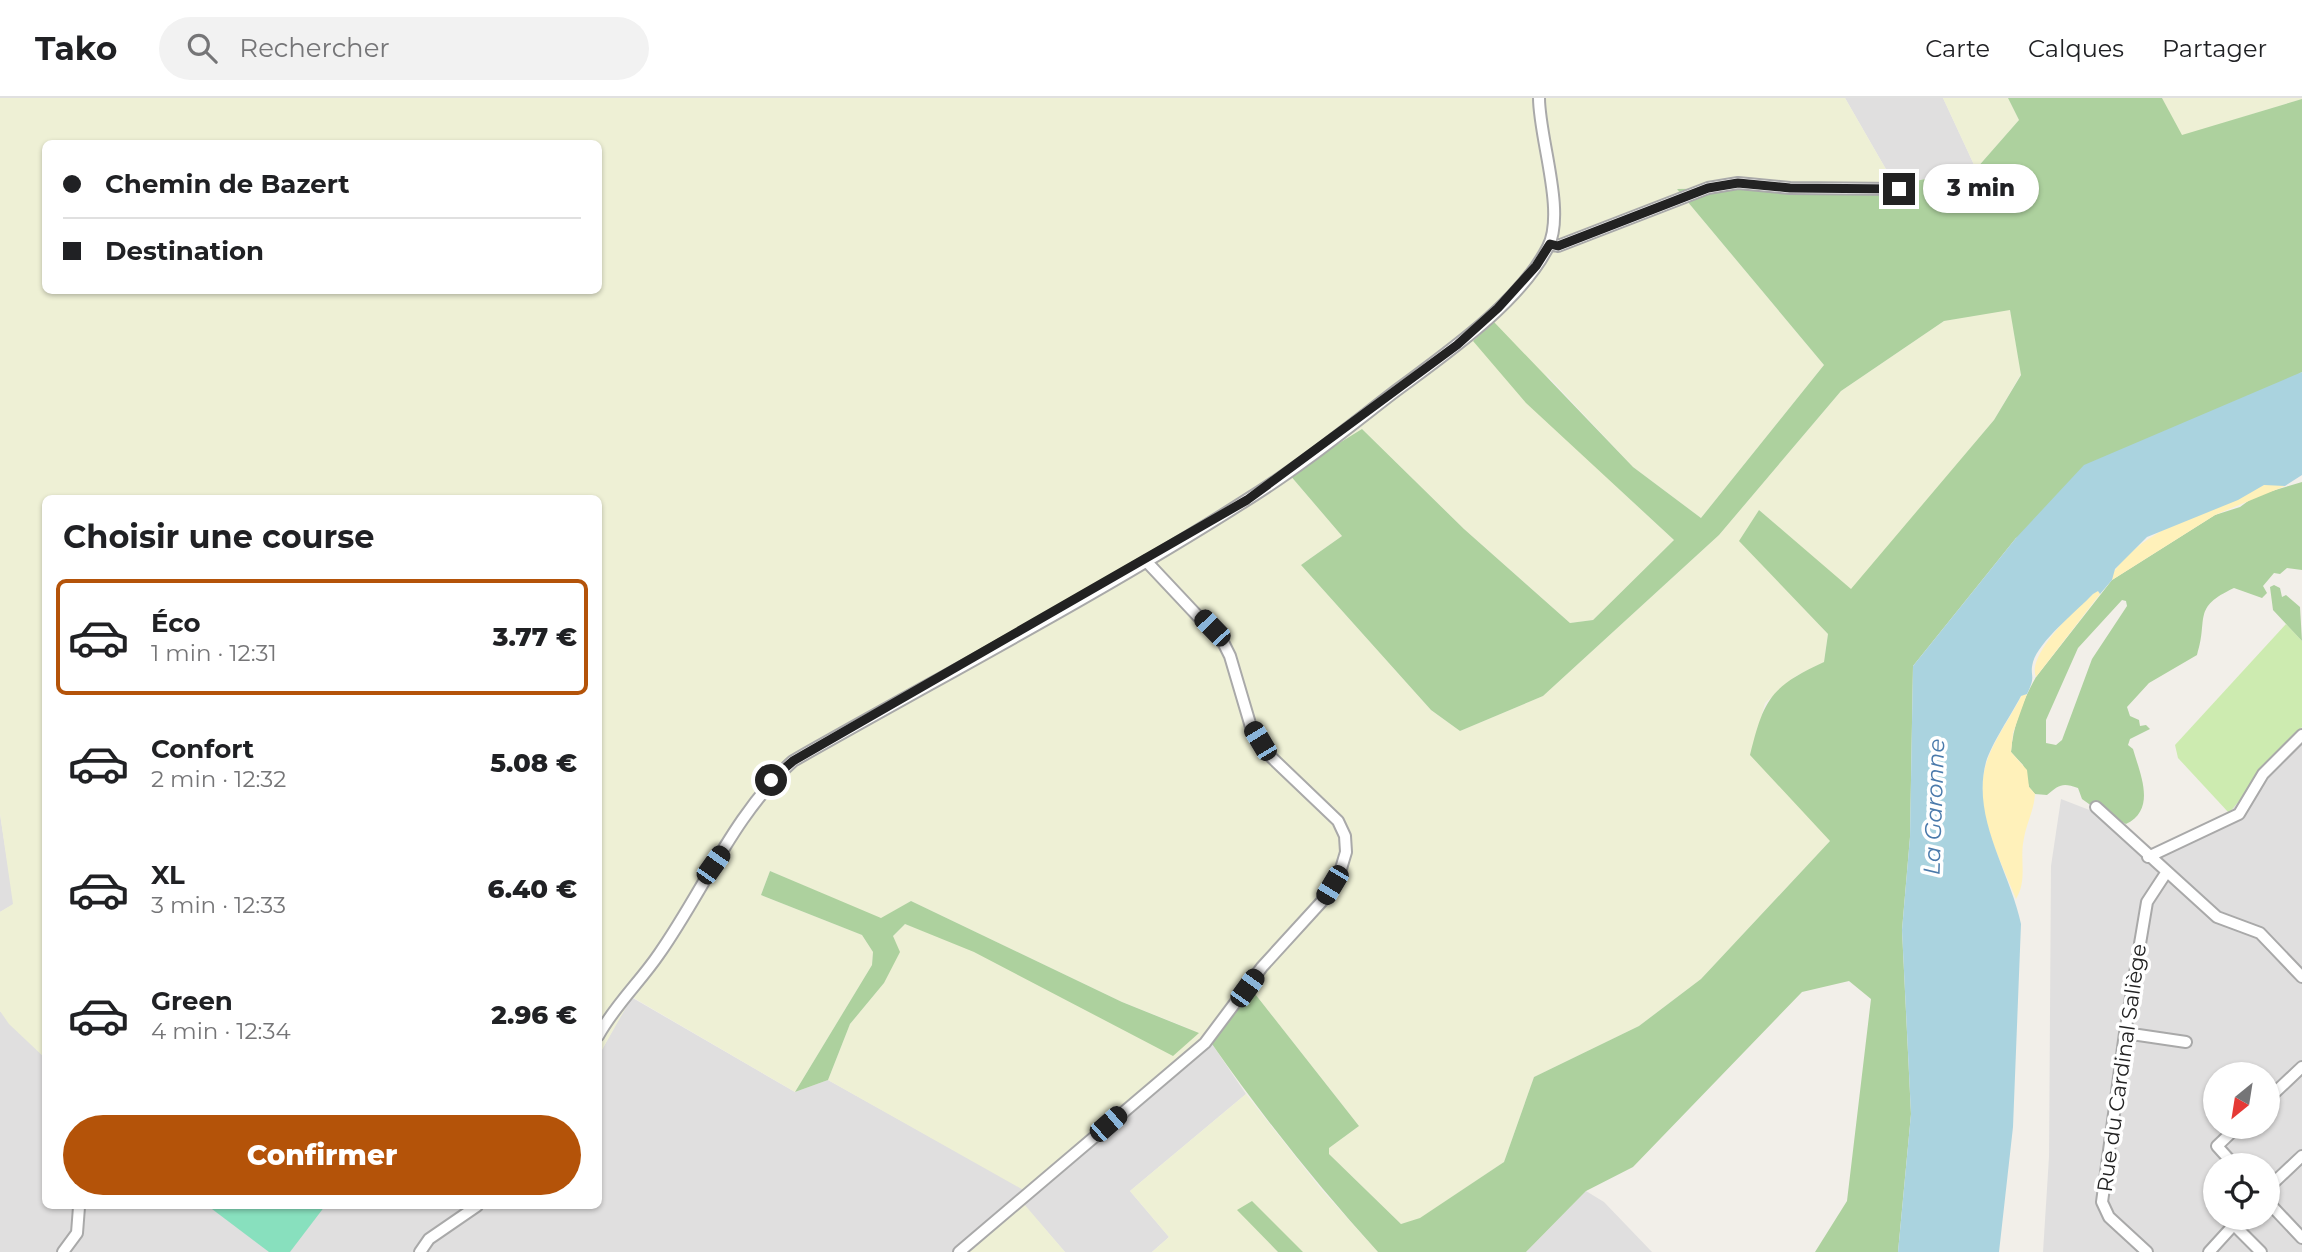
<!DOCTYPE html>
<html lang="fr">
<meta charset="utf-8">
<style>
body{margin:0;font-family:Montserrat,sans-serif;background:#f2f2f2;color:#202124;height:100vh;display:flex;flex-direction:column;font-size:26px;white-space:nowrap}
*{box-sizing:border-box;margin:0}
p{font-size:23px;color:#757577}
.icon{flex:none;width:38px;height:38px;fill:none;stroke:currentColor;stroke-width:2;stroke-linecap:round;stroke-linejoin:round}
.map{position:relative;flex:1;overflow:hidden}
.details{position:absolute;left:42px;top:397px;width:560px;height:714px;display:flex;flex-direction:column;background:#fff;border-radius:10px;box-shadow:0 2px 5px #0004}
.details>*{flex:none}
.top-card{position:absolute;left:42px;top:42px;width:560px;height:154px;border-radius:10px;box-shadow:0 2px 5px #0004;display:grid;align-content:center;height:154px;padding:0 21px;background:#fff}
.needle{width:46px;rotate:210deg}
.fabs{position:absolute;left:2203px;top:964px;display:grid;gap:14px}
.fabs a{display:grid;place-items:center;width:77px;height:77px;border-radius:50%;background:#fff;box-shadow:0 2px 5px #0004;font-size:35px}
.end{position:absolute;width:32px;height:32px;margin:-16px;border:9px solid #222;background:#fff;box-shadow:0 0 0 4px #fff}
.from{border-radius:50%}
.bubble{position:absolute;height:49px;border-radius:24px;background:#fff;box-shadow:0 2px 5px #0004;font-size:23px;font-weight:800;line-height:49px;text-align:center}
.car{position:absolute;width:21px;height:42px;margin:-21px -10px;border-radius:9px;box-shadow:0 0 5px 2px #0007;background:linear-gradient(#222 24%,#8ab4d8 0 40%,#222 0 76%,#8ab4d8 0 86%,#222 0)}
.top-card b{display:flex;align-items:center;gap:24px;height:66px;font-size:26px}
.top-card b+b{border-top:2px solid #e0e0e0}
.top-card i{width:18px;height:18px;background:#202124}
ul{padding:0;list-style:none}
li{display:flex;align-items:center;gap:21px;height:116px;margin:0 14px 10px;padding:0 7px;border:4px solid transparent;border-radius:10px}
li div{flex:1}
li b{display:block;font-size:26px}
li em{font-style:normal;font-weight:800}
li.selected{border-color:#b45309}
li>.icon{width:63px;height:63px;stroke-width:1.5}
h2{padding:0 21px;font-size:32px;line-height:84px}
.action{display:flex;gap:14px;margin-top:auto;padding:14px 21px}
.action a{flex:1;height:80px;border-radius:42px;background:#b45309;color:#fff;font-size:28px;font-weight:800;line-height:80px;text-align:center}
header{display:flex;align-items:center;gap:42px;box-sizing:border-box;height:98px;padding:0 35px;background:#fff;border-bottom:2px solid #e0e0e0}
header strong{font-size:33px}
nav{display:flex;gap:38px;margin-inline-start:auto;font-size:24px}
.search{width:490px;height:63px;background:#f2f2f2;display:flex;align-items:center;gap:18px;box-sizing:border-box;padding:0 24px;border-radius:38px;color:#757577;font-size:26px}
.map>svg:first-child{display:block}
.residential{fill:#e0dfdf;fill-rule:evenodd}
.farmland{fill:#eef0d5;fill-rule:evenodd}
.grass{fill:#cdebb0}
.forest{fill:#add19e;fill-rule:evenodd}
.sand{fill:#fff1ba}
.pitch{fill:#88e0be}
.water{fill:#aad3df}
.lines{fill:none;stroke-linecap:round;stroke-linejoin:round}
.minor-casing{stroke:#a9a9a9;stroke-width:14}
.minor{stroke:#fff;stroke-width:10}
.route{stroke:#222;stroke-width:9}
.labels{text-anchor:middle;stroke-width:7;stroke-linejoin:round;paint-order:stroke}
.street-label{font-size:21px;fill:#222;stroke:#fff}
.water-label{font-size:23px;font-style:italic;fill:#4a7aab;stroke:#fff}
</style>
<header>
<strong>Tako</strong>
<div class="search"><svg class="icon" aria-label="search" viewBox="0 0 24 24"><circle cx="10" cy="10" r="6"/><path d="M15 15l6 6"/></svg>Rechercher</div>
<nav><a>Carte</a><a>Calques</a><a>Partager</a></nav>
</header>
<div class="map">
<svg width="2302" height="1154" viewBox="0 0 2302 1154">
<rect width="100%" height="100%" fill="#f2efe9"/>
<path class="residential" d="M1845 0H1943L1976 71 1895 87Z
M2302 629V1154H2043L2049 1059 2051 768 2061 701 2092 713 2151 752 2229 715ZM2216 976H2268V1029H2216ZM2216 1068H2268V1120H2216Z
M0 716 14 806 0 814Z
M631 899 795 994 828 982 1034 1097 1212 946 1246 996 1130 1093 1169 1139 1152 1154H1065L1024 1107 967 1154H0V913L45 960 46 1108H598L599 957Z
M1586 1093 1604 1104 1652 1154H1526Z"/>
<path class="farmland" d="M0 0H1845L1895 87 1677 91 1824 267 1701 420 1633 369 1545 275 1617 389 1674 442 1593 522 1570 525 1464 431 1362 331 1289 376 1342 438 1301 467 1431 612 1460 633 1543 598 1719 437 1841 293 1944 223 2010 211 2021 276 1994 322 1851 492 1759 412 1740 443 1828 536 1824 564 1796 578 1765 605 1751 657 1831 742 1701 881 1639 928 1534 979 1504 1064 1420 1121 1401 1126 1329 1056V1050L1359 1028 1252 892 1212 946 1034 1098 828 982 850 926 884 885 893 838 905 826 1198 934 1122 904 911 803 881 821 770 773 761 797 862 837 873 854 872 867 795 994 632 899 599 957 598 401H46L45 960 9 926 0 913V814L13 806 0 716ZM46 46H598V192H46Z
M1943 0H2008L2019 22 1976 71Z
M2162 0H2302V1L2181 38Z
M1246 996 1321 1091 1378 1154H1303L1289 1142 1238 1112 1278 1154H1152L1169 1139 1130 1093Z
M1024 1106 1065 1154H967Z"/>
<path class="grass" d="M2286 526 2302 543V629L2229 715 2178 660 2175 647Z"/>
<path class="forest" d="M2008 0H2162L2182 37 2302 1V274L2016 440 1913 568 1910 739 1902 832 1911 1016 1898 1154H1815L1847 1103 1871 901 1849 883 1802 894 1633 1069 1586 1093 1526 1154H1378C1318 1088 1263 1019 1212 946L1252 892 1359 1028 1329 1050V1056L1401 1126 1420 1120 1504 1064 1534 979 1639 928 1701 881 1830 743 1750 657C1764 601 1770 589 1824 564L1828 536 1739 443 1759 412 1851 491 1994 322 2021 277 2010 212 1944 223 1841 293 1719 437 1543 598 1460 633 1431 612 1301 467 1342 438 1289 376 1362 331 1464 431 1570 525 1593 522 1674 442 1526 305 1473 243 1494 224 1633 369 1701 420 1824 267 1677 91 1895 87 1976 71 2019 22Z
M2302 384V472L2287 470 2280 476 2274 475 2263 488 2267 495 2262 500 2234 490C2191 510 2209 520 2197 557L2149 585 2127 609 2130 618 2139 622 2140 628 2146 627 2150 631 2130 641 2128 647 2133 651C2140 676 2157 711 2126 726L2089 706 2082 701 2078 690C2062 684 2059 687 2047 697L2035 696 2029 689 2023 667 2011 654C2013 628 2023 602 2036 579L2112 482 2215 417 2240 409 2255 398ZM2122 502 2126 503 2127 508 2092 561 2062 642 2056 647 2046 645V622L2078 550Z
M2274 487 2280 490 2282 499 2286 497 2300 509 2302 543 2273 512 2270 489Z
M770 773 881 820 911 803 1122 904 1199 935 1173 958 974 854 905 826 893 838 900 854 884 885 850 926 828 982 795 994 872 867 873 854 862 837 761 797Z
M1252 1103 1303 1154H1278L1237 1112Z"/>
<path class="sand" d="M2277 386 2285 388 2215 417 2112 482 2111 478C2142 428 2213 413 2264 387Z
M2098 492 2100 496 2036 579C2026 557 2080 505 2098 492Z
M2027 596 2013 635 2011 654 2027 672 2029 689 2035 696C2034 712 2027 724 2024 740 2019 762 2028 781 2016 801 1999 758 1970 707 1988 660 1996 639 2011 618 2022 597Z"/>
<path class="pitch" d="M208 1108H325L290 1154H269Z"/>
<path class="water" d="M2302 274V377L2285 388 2264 387 2238 402 2147 439 2115 471 2112 482 2100 496 2098 493 2093 496C2077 513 2039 543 2033 564 2029 579 2037 576 2027 596L2021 598C2011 617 1992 645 1986 664 1971 720 2010 773 2021 826L2013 1029 1999 1154H1898L1911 1016 1902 832 1910 739 1913 568 2016 440 2084 367Z"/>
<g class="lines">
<g class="minor-casing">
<path id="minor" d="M1550 146 1558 148 1708 90 1738 85 1790 90 1899 91
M2096 709 2217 819 2260 835 2302 879
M2148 759 2239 716 2263 676 2302 637
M2125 935 2186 944
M598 938C615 907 640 884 659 856 704 792 734 716 793 663 944 577 1099 496 1245 403 1297 371 1345 332 1393 295 1444 257 1519 206 1548 149 1566 114 1539 40 1539 0
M2268 1001 2302 969
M2235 1068 2217 1048 2237 1029
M2268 1090 2302 1058
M2268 1104 2302 1140
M2234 1127 2261 1154
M63 1154 77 1135 79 1109
M420 1154 429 1141 477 1108
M959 1154 1205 945 1262 869 1325 800 1340 774 1346 754 1345 738 1338 723 1269 657 1251 629 1230 558 1224 546 1146 463
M2147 1154 2109 1119 2102 1104 2125 935 2147 804 2166 775
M2209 1154 2240 1120"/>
</g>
<use href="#minor" class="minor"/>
</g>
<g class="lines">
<path class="route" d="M771 682 793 663 1247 402 1457 247 1498 210 1536 168 1550 146 1558 148 1708 90 1738 85 1790 90 1899 91"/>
</g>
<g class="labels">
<g class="street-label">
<text transform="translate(2122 970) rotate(-82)" y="7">Rue du Cardinal Saliège</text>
</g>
<g class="water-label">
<text transform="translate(1934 709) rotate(-88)" y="8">La Garonne</text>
</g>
</g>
</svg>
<div class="fabs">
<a><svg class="needle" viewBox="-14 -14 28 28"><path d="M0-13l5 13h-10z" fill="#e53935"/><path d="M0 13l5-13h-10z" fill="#757577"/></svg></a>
<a><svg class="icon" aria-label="locate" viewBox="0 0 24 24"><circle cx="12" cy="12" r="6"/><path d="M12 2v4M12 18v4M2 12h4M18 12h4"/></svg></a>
</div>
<i class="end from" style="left:771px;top:682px"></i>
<i class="end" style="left:1899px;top:91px"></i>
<div class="bubble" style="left:1923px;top:66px;width:116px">3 min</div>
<i class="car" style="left:1212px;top:530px;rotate:316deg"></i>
<i class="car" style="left:1260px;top:643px;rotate:329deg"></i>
<i class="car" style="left:713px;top:767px;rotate:35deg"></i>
<i class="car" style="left:1332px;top:787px;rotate:211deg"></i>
<i class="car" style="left:1247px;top:890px;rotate:36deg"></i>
<i class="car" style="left:1108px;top:1026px;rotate:49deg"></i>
<div class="top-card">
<b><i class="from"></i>Chemin de Bazert</b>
<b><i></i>Destination</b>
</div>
<section class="details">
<h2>Choisir une course</h2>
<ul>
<li class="selected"><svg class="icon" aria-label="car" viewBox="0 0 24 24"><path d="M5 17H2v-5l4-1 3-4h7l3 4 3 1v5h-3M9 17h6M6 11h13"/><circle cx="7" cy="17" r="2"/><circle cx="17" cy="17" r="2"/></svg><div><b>Éco</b><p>1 min · 12:31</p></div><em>3.77 €</em></li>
<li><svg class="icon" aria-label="car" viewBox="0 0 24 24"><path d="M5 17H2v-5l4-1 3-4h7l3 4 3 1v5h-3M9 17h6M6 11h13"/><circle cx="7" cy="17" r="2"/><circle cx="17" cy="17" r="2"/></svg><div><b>Confort</b><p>2 min · 12:32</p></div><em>5.08 €</em></li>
<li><svg class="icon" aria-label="car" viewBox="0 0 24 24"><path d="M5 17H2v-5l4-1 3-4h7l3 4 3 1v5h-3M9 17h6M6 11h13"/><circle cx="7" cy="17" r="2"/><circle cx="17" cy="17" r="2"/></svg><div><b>XL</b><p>3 min · 12:33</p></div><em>6.40 €</em></li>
<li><svg class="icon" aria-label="car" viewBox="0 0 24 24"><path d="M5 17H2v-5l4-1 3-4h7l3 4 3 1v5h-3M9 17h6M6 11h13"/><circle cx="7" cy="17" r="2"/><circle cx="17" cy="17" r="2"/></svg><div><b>Green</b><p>4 min · 12:34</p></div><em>2.96 €</em></li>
</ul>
<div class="action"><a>Confirmer</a></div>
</section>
</div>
